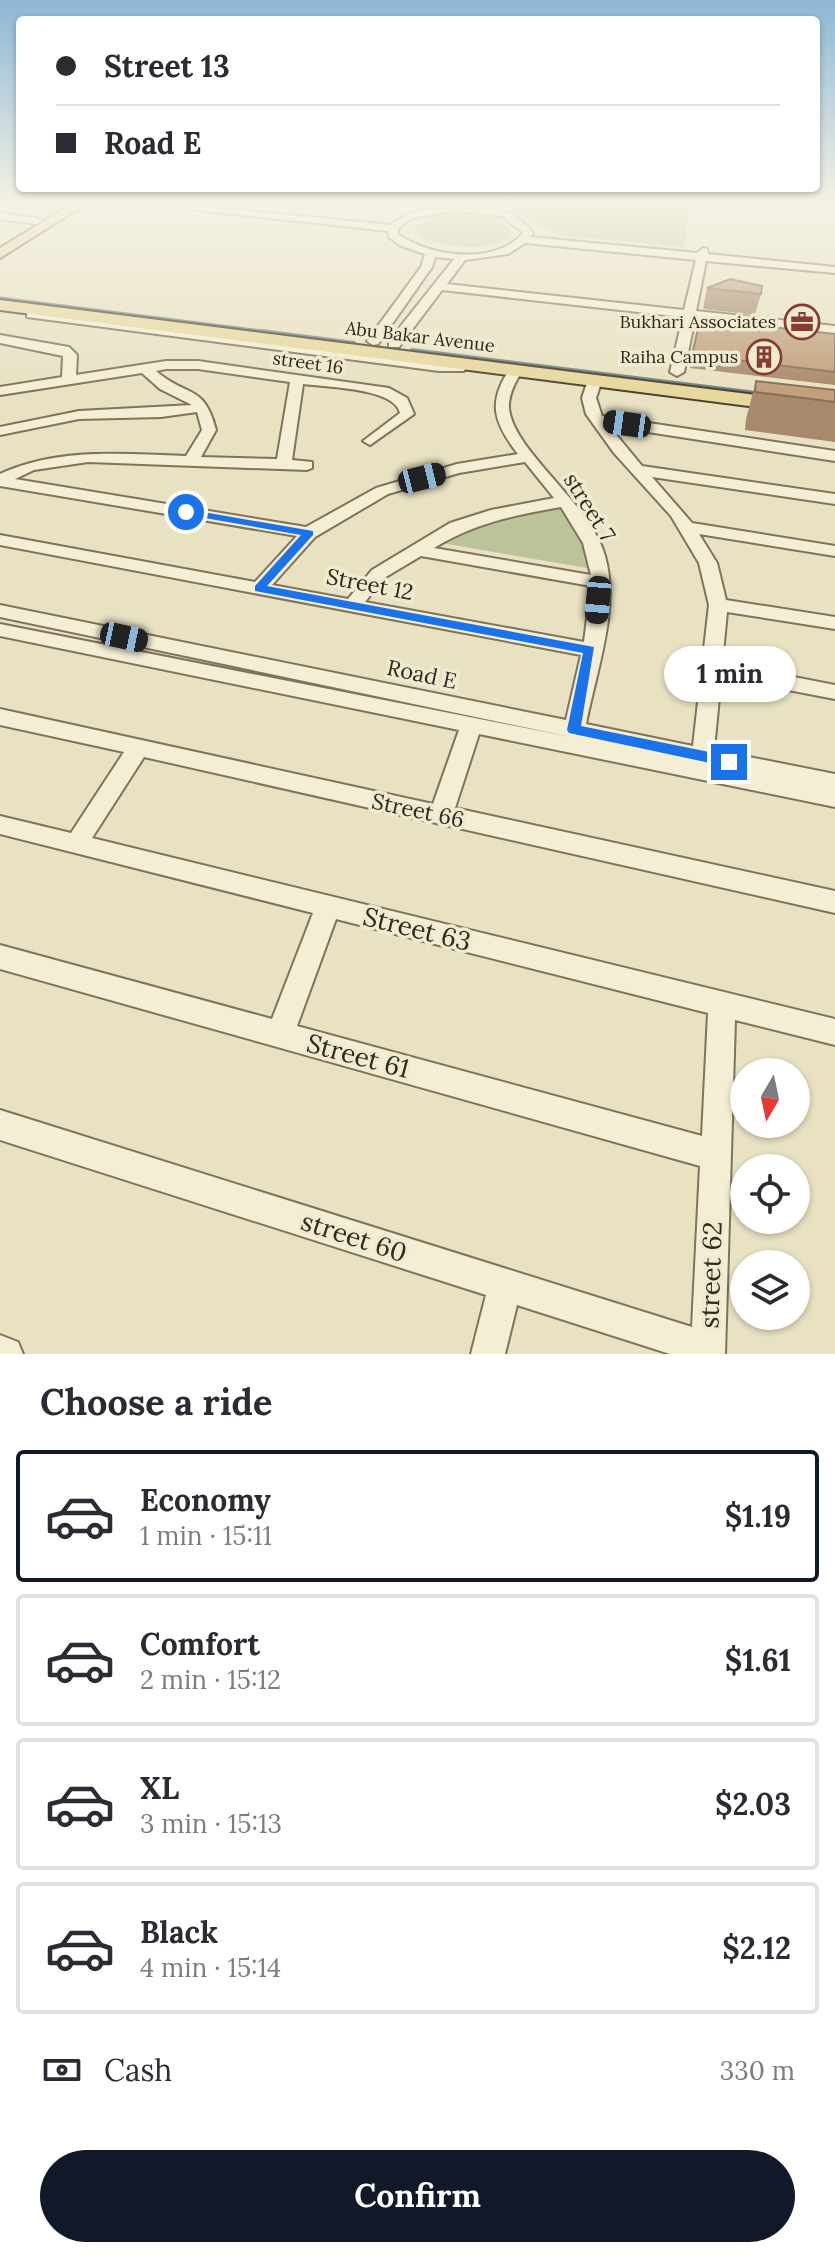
<!DOCTYPE html>
<meta charset="utf-8">
<style>
body{margin:0;font-family:Lora,serif;background:#f2f2f3;color:#2b2b33;height:100vh;display:flex;flex-direction:column;font-size:30px;white-space:nowrap}
*{box-sizing:border-box;margin:0}
p{font-size:26px;color:#7c7c81}
.icon{flex:none;width:44px;height:44px;fill:none;stroke:currentColor;stroke-width:2;stroke-linecap:round;stroke-linejoin:round}
.map{position:relative;height:1354px;overflow:hidden}
.sheet{display:flex;flex-direction:column;background:#fff;flex:1}
.sheet>*{flex:none}
.guide{position:absolute;left:16px;top:16px;width:804px;height:176px;border-radius:8px;box-shadow:0 2px 6px #0004;display:grid;align-content:center;height:176px;padding:0 40px;background:#fff}
.needle{width:52px;rotate:189deg}
.controls{position:absolute;left:730px;top:1058px;display:grid;gap:16px}
.controls a{display:grid;place-items:center;width:80px;height:80px;border-radius:50%;background:#fff;box-shadow:0 2px 6px #0004;font-size:40px}
.end{position:absolute;width:36px;height:36px;margin:-18px;border:10px solid #1a73e8;background:#fff;box-shadow:0 0 0 4px #fff}
.from{border-radius:50%}
.bubble{position:absolute;height:56px;border-radius:28px;background:#fff;box-shadow:0 2px 6px #0004;font-size:26px;font-weight:800;line-height:56px;text-align:center}
.car{position:absolute;width:24px;height:48px;margin:-24px -12px;border-radius:10px;box-shadow:0 0 6px 2px #0007;background:linear-gradient(#222 24%,#8ab4d8 0 40%,#222 0 76%,#8ab4d8 0 86%,#222 0)}
.guide b{display:flex;align-items:center;gap:28px;height:76px;font-size:30px}
.guide b+b{border-top:2px solid #e1e1e2}
.guide i{width:20px;height:20px;background:#2b2b33}
ul{padding:0;list-style:none}
li{display:flex;align-items:center;gap:24px;height:132px;margin:0 16px 12px;padding:0 24px;border:4px solid #e1e1e2;border-radius:8px}
li div{flex:1}
li b{display:block;font-size:30px}
li em{font-style:normal;font-weight:800}
li.selected{border-color:#111827}
li>.icon{width:72px;height:72px;stroke-width:1.5}
h2{padding:0 40px;font-size:36px;line-height:96px}
.pay{display:flex;align-items:center;gap:20px;height:88px;padding:0 40px;font-size:30px}
.pay p{margin-inline-start:auto}
.action{display:flex;gap:16px;margin-top:auto;padding:16px 40px}
.action a{flex:1;height:92px;border-radius:48px;background:#111827;color:#fff;font-size:32px;font-weight:800;line-height:92px;text-align:center}
.map>svg:first-child{display:block}
.green{fill:#bbc498}
.lines{fill:none;stroke-linecap:round;stroke-linejoin:round}
.stream-far1{stroke:#6d8884;stroke-width:3}
.stream{stroke:#6d8884;stroke-width:4}
.minor-casing{stroke:#80735c;stroke-width:4}
.major-casing{stroke:#4e4130;stroke-width:4}
.minor{fill:#f4eed4;fill-rule:evenodd}
.major{fill:#e7d89e;fill-rule:evenodd}
.wall{fill:#a78a6c}
.building{fill:#c2a07d;stroke:#887058;stroke-width:2}
.route{fill:#1a73e8}
.labels{text-anchor:middle;stroke-width:7;stroke-linejoin:round;paint-order:stroke}
.far-poi-label{font-size:18px;fill:#31291e;stroke:#f0ead1;text-anchor:end}
.far-street-label{font-size:18px;fill:#31291e;stroke:#f0ead1}
.street-label{font-size:22px;fill:#31291e;stroke:#f0ead1}
.near-street-label{font-size:26px;fill:#31291e;stroke:#f0ead1}
</style>
<div class="map">
<svg width="835" height="1354" viewBox="0 0 835 1354">
<rect width="100%" height="100%" fill="#e8e1c2"/>
<path class="green" d="M502 202H691L684 247 564 236C552 233 508 211 502 202Z
M465 213 495 218 511 230V237C482 254 453 246 423 240L414 227 432 216Z
M561 505 578 529 593 569 441 543 464 528Z"/>
<g class="lines">
<path class="stream-far1" d="M0 298 277 333"/>
<path class="stream" d="M261 331 354 343
M412 350 756 393"/>
<g class="minor-casing">
<path id="minor" d="M124 202H156L391 225C424 198 507 195 533 233L530 237 697 253 703 248 707 249 708 254 835 267V273L706 261 696 311 835 326V334L695 318 684 372 677 376 670 372 683 317 442 290 399 347H389V341L454 259 435 257 432 267 378 344 373 345 367 341 421 267 425 254 401 246 389 237 388 231ZM454 211 502 216 523 233C495 266 430 257 398 234V229L411 218ZM525 243 696 260 684 310 447 284 465 260 508 254Z
M0 213 37 218 42 221 37 224 0 219Z
M38 305 44 309 42 312 218 335 228 329 234 333 231 337 439 363 454 364 461 359 468 363 464 371H439L27 317V311Z
M0 335 69 347 77 355 76 375 166 361H198L389 388 407 398 414 414 370 445 363 441 400 413C395 388 326 387 303 384L292 460 312 462V468L307 470 88 462 34 470 15 479 306 527 376 488 457 464 518 454C493 422 487 402 511 367H521L523 370C515 382 508 395 509 409 514 452 591 504 605 556 620 608 596 672 586 724L693 746 709 605 699 563 671 516 614 453 586 414 582 398 588 380 595 376 602 380 596 398 602 416 835 451V461L609 426 642 466 835 494V504L652 477 692 523 835 546V556L699 534 717 563 726 600 835 617V629L727 612 722 663 835 685V699L721 677 714 750 835 774V807L479 734 455 808 835 891V913L144 757 92 838 835 1019V1045L735 1020 725 1354H670L517 1305 505 1354H471L486 1295 0 1140V1110L692 1327 700 1166 0 969V945L272 1019 313 913 0 834V816L71 833 124 752 0 725V709L433 804 459 730 0 636V624L571 737 0 617V605L566 720 581 655 0 545V535L255 582 297 536 0 486V474C59 447 123 454 186 456L202 430 197 412 161 417 79 419 0 435V427L79 411 192 405 160 389 142 373 0 395V387L62 377 63 356 0 343ZM166 369H198L290 382 277 459 201 457 216 430C204 383 187 398 156 371ZM525 462 554 498 491 510 450 523 372 570 348 599 272 585 315 537 388 494 459 473ZM561 507 583 543 591 575 434 548C474 523 515 515 561 507ZM421 556 591 586 584 642 365 602 384 578ZM336 919 708 1013 702 1136 297 1026Z
M0 1335 18 1342 23 1354H0Z"/>
</g>
<g class="major-casing">
<path id="major" d="M75 202H89L0 258V248Z
M0 300 835 405V417L0 310Z"/>
</g>
<use href="#minor" class="minor"/>
<use href="#major" class="major"/>
</g>
<path class="wall" d="M707 288 761 294 755 315 703 309Z
M700 319 835 334V385L690 368Z
M756 381 835 390V442L745 430 746 419Z"/>
<path class="building" d="M730 279 762 286 761 294 707 288Z
M700 319 835 334V372L692 355Z
M756 381 835 390V402L755 392Z"/>
<linearGradient id="sky" x2="0" y2="1"><stop stop-color="#8db7d4"/><stop offset="0.52" stop-color="#f5f2e4"/><stop offset="1" stop-color="#f5f2e4" stop-opacity="0"/></linearGradient>
<rect width="835" height="391" fill="url(#sky)"/>
<path class="route" d="M186 509 313 531V535L267 586 594 647 581 726 729 756 736 762 729 767 569 733 567 730 583 653 255 591V586L301 535 182 514V510Z"/>
<defs>
<g id="office-ring" transform="scale(1.8)"><circle r="9.5" fill="#f0ead1" stroke="#873b33" stroke-width="1.5"/><path d="M-6-3h4V-5.5h4V-3h4V5H-6ZM-1-4.5V-3h2v-1.5ZM-6 0V1H6V0Z" fill="#873b33"/></g>
<g id="building-ring" transform="scale(1.8)"><circle r="9.5" fill="#f0ead1" stroke="#873b33" stroke-width="1.5"/><path d="M-4-6H4V6H1V3H-1V6H-4ZM-2.5-4.3h1.7v1.8h-1.7ZM.8-4.3h1.7v1.8H.8ZM-2.5-1h1.7V.8h-1.7ZM.8-1h1.7V.8H.8Z" fill="#873b33"/></g>
</defs>
<g fill-rule="evenodd">
<use href="#office-ring" x="802" y="322"/>
<use href="#building-ring" x="764" y="357"/>
</g>
<g class="labels">
<g class="far-poi-label">
<text x="776" y="328">Bukhari Associates</text>
<text x="738" y="363">Raiha Campus</text>
</g>
<g class="far-street-label">
<text transform="translate(420 337) rotate(7)" y="6">Abu Bakar Avenue</text>
<text transform="translate(308 363) rotate(8)" y="6">street 16</text>
</g>
<g class="street-label">
<text transform="translate(590 507) rotate(58)" y="8">street 7</text>
<text transform="translate(370 584) rotate(11)" y="8">Street 12</text>
<text transform="translate(422 674) rotate(12)" y="8">Road E</text>
<text transform="translate(418 810) rotate(12)" y="8">Street 66</text>
</g>
<g class="near-street-label">
<text transform="translate(417 929) rotate(14)" y="9">Street 63</text>
<text transform="translate(358 1056) rotate(15)" y="9">Street 61</text>
<text transform="translate(354 1237) rotate(18)" y="9">street 60</text>
<text transform="translate(711 1275) rotate(-88)" y="9">street 62</text>
</g>
</g>
</svg>
<div class="controls">
<a><svg class="needle" viewBox="-14 -14 28 28"><path d="M0-13l5 13h-10z" fill="#e53935"/><path d="M0 13l5-13h-10z" fill="#7c7c81"/></svg></a>
<a><svg class="icon" aria-label="locate" viewBox="0 0 24 24"><circle cx="12" cy="12" r="6"/><path d="M12 2v4M12 18v4M2 12h4M18 12h4"/></svg></a>
<a><svg class="icon" aria-label="layers" viewBox="0 0 24 24"><path d="M12 4l9 5-9 5-9-5zM3 14l9 5 9-5"/></svg></a>
</div>
<i class="end from" style="left:186px;top:512px"></i>
<i class="end" style="left:729px;top:762px"></i>
<div class="bubble" style="left:664px;top:646px;width:132px">1 min</div>
<i class="car" style="left:627px;top:424px;rotate:278deg"></i>
<i class="car" style="left:422px;top:478px;rotate:76deg"></i>
<i class="car" style="left:598px;top:600px;rotate:185deg"></i>
<i class="car" style="left:124px;top:637px;rotate:102deg"></i>
<div class="guide">
<b><i class="from"></i>Street 13</b>
<b><i></i>Road E</b>
</div>
</div>
<section class="sheet">
<h2>Choose a ride</h2>
<ul>
<li class="selected"><svg class="icon" aria-label="car" viewBox="0 0 24 24"><path d="M5 17H2v-5l4-1 3-4h7l3 4 3 1v5h-3M9 17h6M6 11h13"/><circle cx="7" cy="17" r="2"/><circle cx="17" cy="17" r="2"/></svg><div><b>Economy</b><p>1 min · 15:11</p></div><em>$1.19</em></li>
<li><svg class="icon" aria-label="car" viewBox="0 0 24 24"><path d="M5 17H2v-5l4-1 3-4h7l3 4 3 1v5h-3M9 17h6M6 11h13"/><circle cx="7" cy="17" r="2"/><circle cx="17" cy="17" r="2"/></svg><div><b>Comfort</b><p>2 min · 15:12</p></div><em>$1.61</em></li>
<li><svg class="icon" aria-label="car" viewBox="0 0 24 24"><path d="M5 17H2v-5l4-1 3-4h7l3 4 3 1v5h-3M9 17h6M6 11h13"/><circle cx="7" cy="17" r="2"/><circle cx="17" cy="17" r="2"/></svg><div><b>XL</b><p>3 min · 15:13</p></div><em>$2.03</em></li>
<li><svg class="icon" aria-label="car" viewBox="0 0 24 24"><path d="M5 17H2v-5l4-1 3-4h7l3 4 3 1v5h-3M9 17h6M6 11h13"/><circle cx="7" cy="17" r="2"/><circle cx="17" cy="17" r="2"/></svg><div><b>Black</b><p>4 min · 15:14</p></div><em>$2.12</em></li>
</ul>
<div class="pay"><svg class="icon" aria-label="cash" viewBox="0 0 24 24"><path d="M3 7h18v10H3z"/><circle cx="12" cy="12" r="2"/></svg>Cash<p>330 m</p></div>
<div class="action"><a>Confirm</a></div>
</section>
